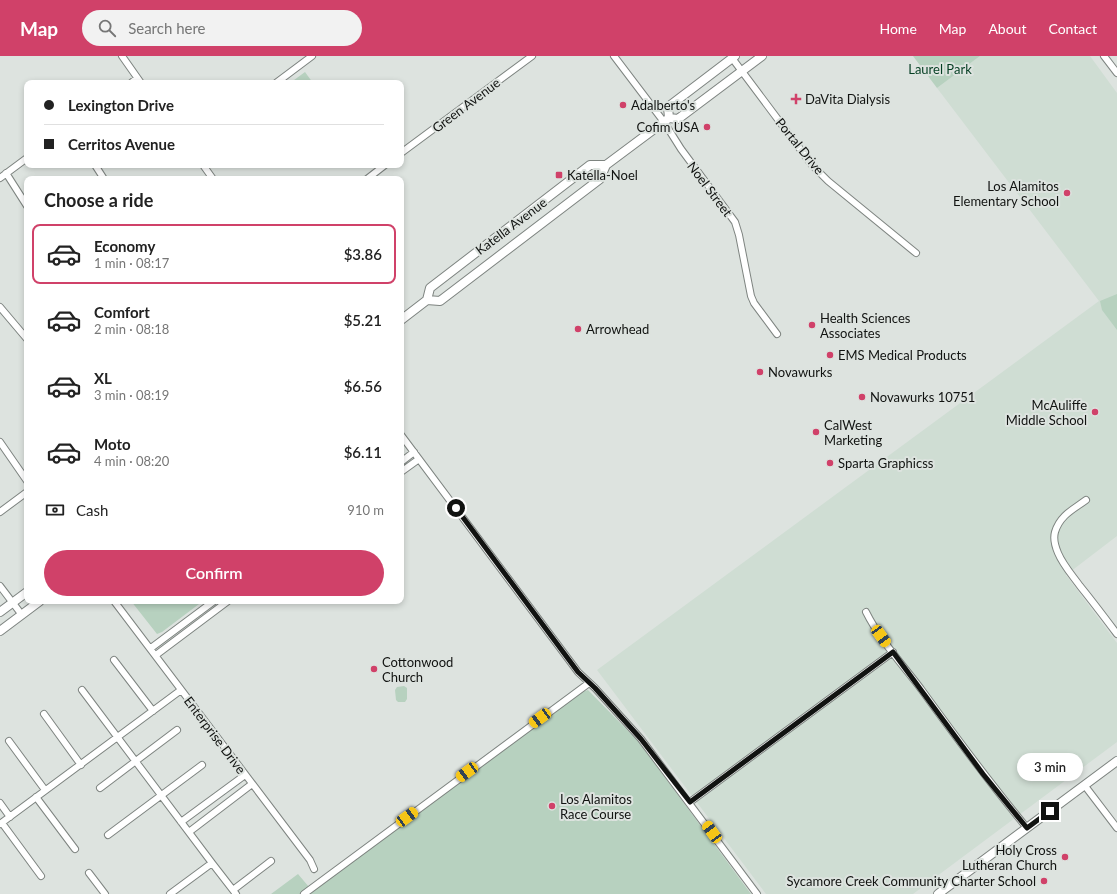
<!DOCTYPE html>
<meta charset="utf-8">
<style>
body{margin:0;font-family:Lato,sans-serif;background:#f2f2f2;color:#222;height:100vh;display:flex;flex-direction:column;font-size:15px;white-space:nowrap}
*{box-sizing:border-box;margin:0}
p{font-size:13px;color:#767676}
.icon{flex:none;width:22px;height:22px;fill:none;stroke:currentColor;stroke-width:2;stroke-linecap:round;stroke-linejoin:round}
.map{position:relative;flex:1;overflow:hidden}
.drawer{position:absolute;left:24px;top:120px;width:380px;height:428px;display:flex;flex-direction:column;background:#fff;border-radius:8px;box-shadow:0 2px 6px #0003}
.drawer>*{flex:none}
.hud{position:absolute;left:24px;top:24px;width:380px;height:88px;border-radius:8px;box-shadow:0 2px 6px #0003;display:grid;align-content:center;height:88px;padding:0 20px;background:#fff}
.end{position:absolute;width:18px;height:18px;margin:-9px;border:5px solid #111311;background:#fff;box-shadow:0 0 0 2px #fff}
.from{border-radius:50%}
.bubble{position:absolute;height:28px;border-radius:14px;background:#fff;box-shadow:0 2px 6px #0003;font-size:13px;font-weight:600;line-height:28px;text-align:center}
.car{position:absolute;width:12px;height:24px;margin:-12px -6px;border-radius:5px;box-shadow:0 0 3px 1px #0007;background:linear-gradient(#f5c518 24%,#345 0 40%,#f5c518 0 76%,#345 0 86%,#f5c518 0)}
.hud b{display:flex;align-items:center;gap:14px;height:38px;font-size:15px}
.hud b+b{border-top:1px solid #e0e0e0}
.hud i{width:10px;height:10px;background:#222}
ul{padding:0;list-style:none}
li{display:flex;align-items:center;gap:12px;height:60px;margin:0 8px 6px;padding:0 12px;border:2px solid transparent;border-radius:8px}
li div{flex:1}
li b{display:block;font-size:15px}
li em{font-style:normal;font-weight:600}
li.active{border-color:#d04169}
li>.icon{width:36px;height:36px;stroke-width:1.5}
h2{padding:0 20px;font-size:18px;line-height:48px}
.pay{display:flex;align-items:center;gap:10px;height:44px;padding:0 20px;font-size:15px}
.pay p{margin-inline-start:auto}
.cta{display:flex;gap:8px;margin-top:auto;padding:8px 20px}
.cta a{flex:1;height:46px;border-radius:24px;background:#d04169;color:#fff;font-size:16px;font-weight:600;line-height:46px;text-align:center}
header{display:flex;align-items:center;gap:24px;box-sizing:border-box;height:56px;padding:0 20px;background:#d04169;color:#fff}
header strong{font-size:19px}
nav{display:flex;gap:22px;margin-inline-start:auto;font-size:14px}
.search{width:280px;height:36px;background:#f2f2f2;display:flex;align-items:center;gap:10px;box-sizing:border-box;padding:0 14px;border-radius:22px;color:#767676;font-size:15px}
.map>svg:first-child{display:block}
.built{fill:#cfddd3}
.green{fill:#b7d1bf}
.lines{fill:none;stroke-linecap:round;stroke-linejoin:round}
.minor-casing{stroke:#7e8480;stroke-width:8}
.major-casing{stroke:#7e8480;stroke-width:10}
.minor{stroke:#fff;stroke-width:6}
.major{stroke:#fff;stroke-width:8}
.route{stroke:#111311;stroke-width:5}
.poi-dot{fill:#d04169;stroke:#dde3df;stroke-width:1.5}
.labels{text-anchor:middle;stroke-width:4;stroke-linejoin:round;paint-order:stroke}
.park-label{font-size:13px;fill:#053f23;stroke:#dde3df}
.poi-label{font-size:13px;fill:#111311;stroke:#dde3df;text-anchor:start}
.street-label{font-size:13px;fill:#111311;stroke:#dde3df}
</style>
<header>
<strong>Map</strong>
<div class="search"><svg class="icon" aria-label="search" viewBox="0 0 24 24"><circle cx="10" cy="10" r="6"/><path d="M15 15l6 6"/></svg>Search here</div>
<nav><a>Home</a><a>Map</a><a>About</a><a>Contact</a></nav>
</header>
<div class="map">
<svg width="1117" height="838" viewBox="0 0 1117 838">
<rect width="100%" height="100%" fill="#dde3df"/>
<path class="built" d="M980 0H1090L1117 37V480L1066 519 1117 587V686L913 838H766L597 614 1099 245 937 32Z"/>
<path class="green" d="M913 0H980L937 32Z
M305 16 313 27H290Z
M1117 238V274L1102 254 1100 245Z
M131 545H203L162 576 157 578Z
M580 629 585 635 588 634 638 685 751 838H271L298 818 309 831Z
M404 630 407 632V643L405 646H398L396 644 395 634 397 631Z"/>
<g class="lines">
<g class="minor-casing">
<path id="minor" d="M122 0 141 27
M614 0 664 66 681 93 735 166 739 179 751 240 754 247 777 278
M1104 0 1117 17
M732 2 812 109 828 125 916 197
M131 27 137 22
M276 27 312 0
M401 97 532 0
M95 109 104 123
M203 109 213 123
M6 117 27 150
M0 122 27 102
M367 123 385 109
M0 251 27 283
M401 379 578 616 595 632 641 683 757 838
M0 386 27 425
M401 406 414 396
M401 416 419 403
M1086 444C1074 453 1060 459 1055 476 1053 483 1055 490 1058 497 1063 509 1072 519 1080 530 1093 546 1105 562 1117 578
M0 456 27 436
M0 530 22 559
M114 545 310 804 314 813
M866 556C880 584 902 608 921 633 955 680 990 727 1027 772
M151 592 214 545
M156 599 228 545
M114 604 153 655
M82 634 212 807 170 838
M44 658 81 709
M9 685 45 734
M1085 730 1117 772
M100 732 177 674
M36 741 75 793
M690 746 893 596
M0 747 10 761
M181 766 245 719
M2 767 41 820
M0 768 181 634
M189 776 252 728
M108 779 202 709
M212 807 236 838
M89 817 105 838
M233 834 271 805
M304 838 589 627"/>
</g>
<g class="major-casing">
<path id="major" d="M669 62 668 51 735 0
M427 244 430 232 590 109H606
M401 264 427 244 440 245 600 123 606 109 669 62 678 63 762 0
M0 556 27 536
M0 575 40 545
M938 838 1117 705"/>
</g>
<use href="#minor" class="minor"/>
<use href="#major" class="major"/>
</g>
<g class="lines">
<path class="route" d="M456 452 578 616 595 632 641 683 690 746 893 596 983 718 1027 772 1050 755"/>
</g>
<g class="poi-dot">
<path d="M794 37h4v4h4v4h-4v4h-4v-4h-4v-4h4z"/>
<circle cx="623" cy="49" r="4"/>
<circle cx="707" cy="71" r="4"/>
<rect x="555" y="115" width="8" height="8" rx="2"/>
<circle cx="1067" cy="137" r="4"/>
<circle cx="812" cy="269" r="4"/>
<circle cx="578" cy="273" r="4"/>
<circle cx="830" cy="299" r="4"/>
<circle cx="760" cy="316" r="4"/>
<circle cx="862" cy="341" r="4"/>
<circle cx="1095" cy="356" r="4"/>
<circle cx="816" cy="376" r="4"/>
<circle cx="830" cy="407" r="4"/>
<circle cx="374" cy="613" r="4"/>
<circle cx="552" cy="750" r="4"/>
<circle cx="1065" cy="801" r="4"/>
<circle cx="1044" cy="825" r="4"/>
</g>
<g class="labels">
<g class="park-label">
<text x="940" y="18">Laurel Park</text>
</g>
<g class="poi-label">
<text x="805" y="48">DaVita Dialysis</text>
<text x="631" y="54">Adalberto's</text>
<text x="699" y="76" text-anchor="end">Cofim USA</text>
<text x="567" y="124">Katella-Noel</text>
<text x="1059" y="135" text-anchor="end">Los Alamitos<tspan x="1059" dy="15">Elementary School</tspan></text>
<text x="820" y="267">Health Sciences<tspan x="820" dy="15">Associates</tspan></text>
<text x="586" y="278">Arrowhead</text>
<text x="838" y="304">EMS Medical Products</text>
<text x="768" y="321">Novawurks</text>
<text x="870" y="346">Novawurks 10751</text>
<text x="1087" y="354" text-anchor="end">McAuliffe<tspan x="1087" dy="15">Middle School</tspan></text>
<text x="824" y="374">CalWest<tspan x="824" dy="15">Marketing</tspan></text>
<text x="838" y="412">Sparta Graphicss</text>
<text x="382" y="611">Cottonwood<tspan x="382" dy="15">Church</tspan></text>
<text x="560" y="748">Los Alamitos<tspan x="560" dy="15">Race Course</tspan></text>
<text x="1057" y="799" text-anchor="end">Holy Cross<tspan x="1057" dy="15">Lutheran Church</tspan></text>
<text x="1036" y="830" text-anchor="end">Sycamore Creek Community Charter School</text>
</g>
<g class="street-label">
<text transform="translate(466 49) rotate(-37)" y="5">Green Avenue</text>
<text transform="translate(800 90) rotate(51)" y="5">Portal Drive</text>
<text transform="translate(710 133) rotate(53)" y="5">Noel Street</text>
<text transform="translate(511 170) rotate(-37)" y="5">Katella Avenue</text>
<text transform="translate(215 679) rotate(53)" y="5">Enterprise Drive</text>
</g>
</g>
</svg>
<i class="end from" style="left:456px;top:452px"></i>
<i class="end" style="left:1050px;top:755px"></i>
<div class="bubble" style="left:1017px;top:697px;width:66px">3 min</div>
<i class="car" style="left:881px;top:580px;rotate:144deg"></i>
<i class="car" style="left:540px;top:662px;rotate:234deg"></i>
<i class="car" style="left:467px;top:716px;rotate:234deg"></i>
<i class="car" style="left:407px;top:761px;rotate:54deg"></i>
<i class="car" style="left:712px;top:776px;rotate:324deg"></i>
<div class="hud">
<b><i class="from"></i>Lexington Drive</b>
<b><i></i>Cerritos Avenue</b>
</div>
<section class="drawer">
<h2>Choose a ride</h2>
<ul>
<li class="active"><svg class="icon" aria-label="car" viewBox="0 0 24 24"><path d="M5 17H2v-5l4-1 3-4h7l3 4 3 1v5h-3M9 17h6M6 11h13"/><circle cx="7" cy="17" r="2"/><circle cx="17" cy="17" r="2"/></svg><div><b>Economy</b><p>1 min · 08:17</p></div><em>$3.86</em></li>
<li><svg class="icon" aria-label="car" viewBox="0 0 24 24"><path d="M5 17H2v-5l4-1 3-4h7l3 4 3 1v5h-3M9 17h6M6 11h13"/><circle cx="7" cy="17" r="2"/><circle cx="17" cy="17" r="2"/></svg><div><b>Comfort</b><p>2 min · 08:18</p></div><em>$5.21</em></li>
<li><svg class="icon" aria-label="car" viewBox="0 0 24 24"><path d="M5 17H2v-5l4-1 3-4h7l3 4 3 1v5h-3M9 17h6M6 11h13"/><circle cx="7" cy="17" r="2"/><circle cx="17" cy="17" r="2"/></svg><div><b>XL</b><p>3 min · 08:19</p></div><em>$6.56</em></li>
<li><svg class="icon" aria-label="car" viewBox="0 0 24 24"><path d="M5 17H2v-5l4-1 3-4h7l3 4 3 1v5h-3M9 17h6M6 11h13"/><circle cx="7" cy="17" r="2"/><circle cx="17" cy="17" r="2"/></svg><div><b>Moto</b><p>4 min · 08:20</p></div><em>$6.11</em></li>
</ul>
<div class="pay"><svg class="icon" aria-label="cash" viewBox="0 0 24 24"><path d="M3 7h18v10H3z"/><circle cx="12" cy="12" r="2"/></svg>Cash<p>910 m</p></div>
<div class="cta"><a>Confirm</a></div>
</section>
</div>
